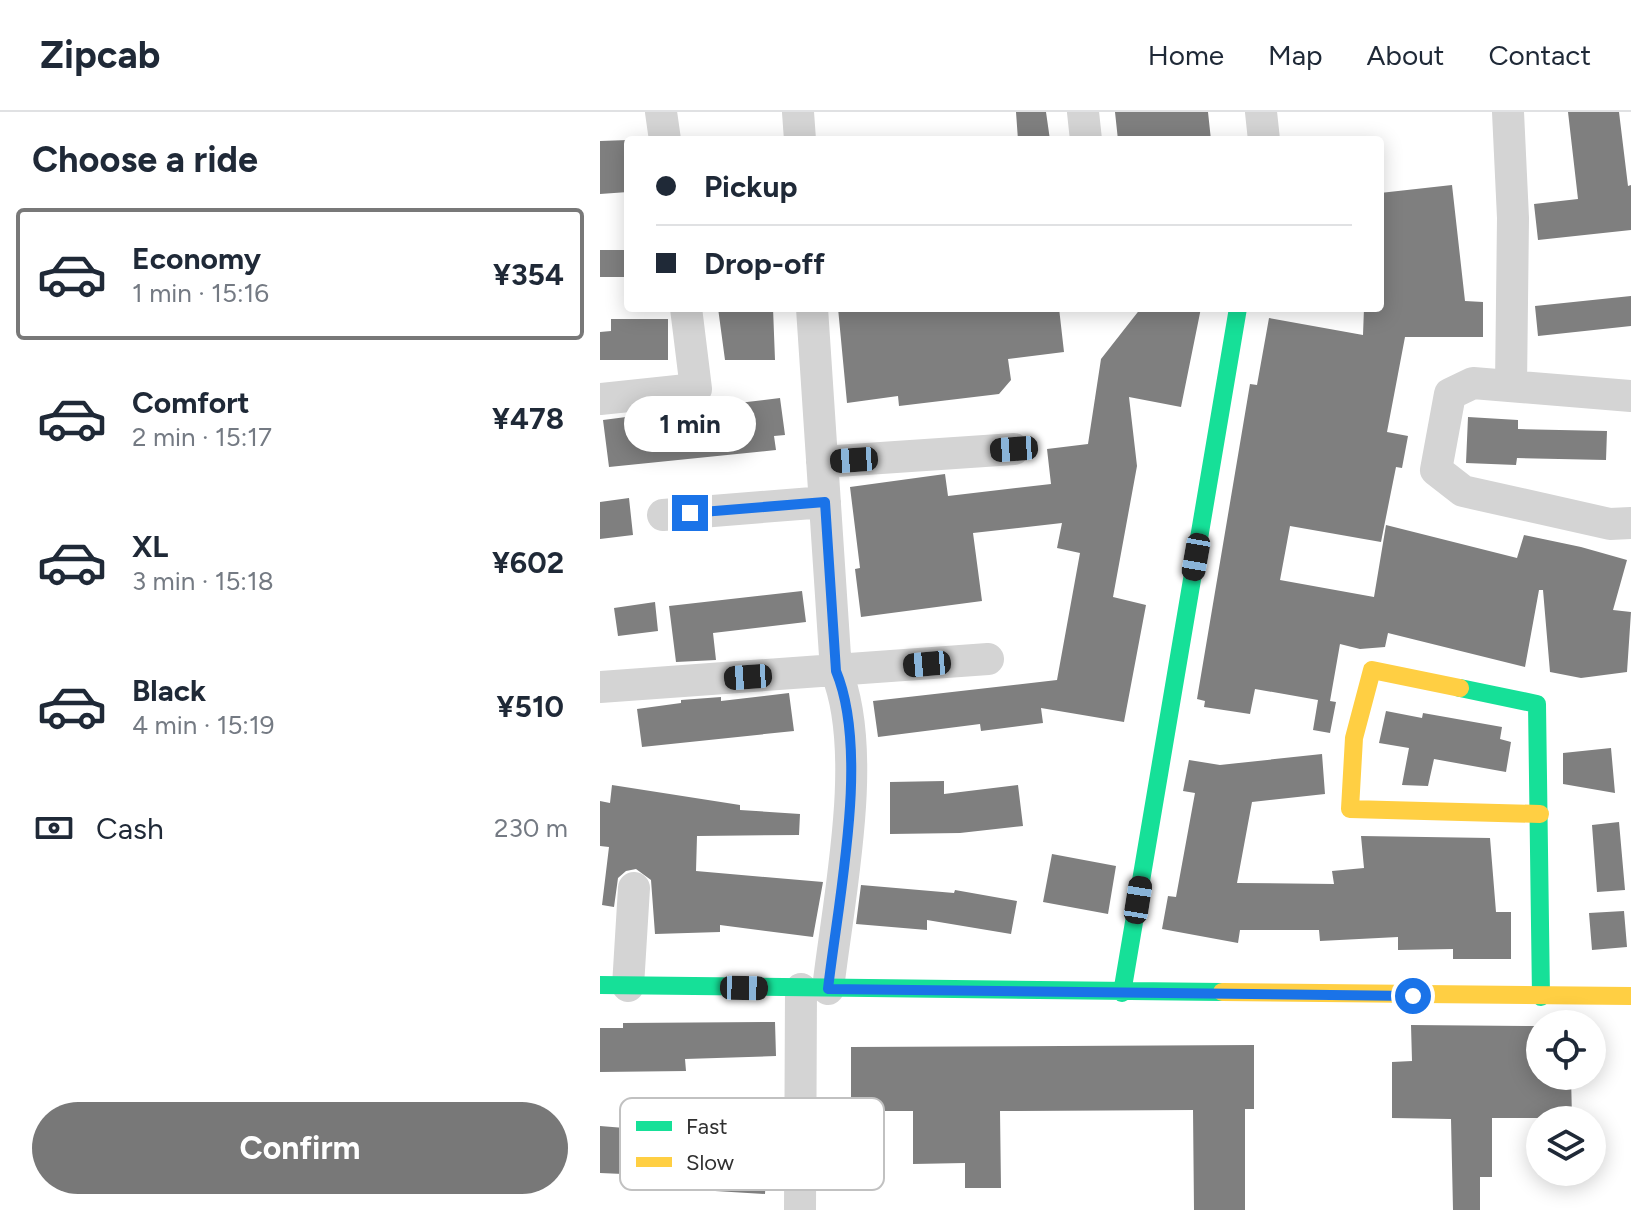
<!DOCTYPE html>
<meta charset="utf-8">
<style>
body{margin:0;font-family:Figtree,sans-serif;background:#f6f6f7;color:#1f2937;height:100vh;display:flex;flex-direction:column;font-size:30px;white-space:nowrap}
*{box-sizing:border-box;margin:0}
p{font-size:26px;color:#747a83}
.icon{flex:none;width:44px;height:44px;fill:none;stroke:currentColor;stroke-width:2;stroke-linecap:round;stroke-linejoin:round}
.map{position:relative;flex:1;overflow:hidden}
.details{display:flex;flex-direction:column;background:#fff;width:600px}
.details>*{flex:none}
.guide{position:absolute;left:24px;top:24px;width:760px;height:176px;border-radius:8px;box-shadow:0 4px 20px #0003;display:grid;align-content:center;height:176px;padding:0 32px;background:#fff}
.fabs{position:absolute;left:926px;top:898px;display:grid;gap:16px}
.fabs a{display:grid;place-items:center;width:80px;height:80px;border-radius:50%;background:#fff;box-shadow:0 4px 20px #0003;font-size:40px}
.end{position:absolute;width:36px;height:36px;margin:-18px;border:10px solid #1a73e8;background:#fff;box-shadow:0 0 0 4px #fff}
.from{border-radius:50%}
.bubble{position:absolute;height:56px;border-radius:28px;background:#fff;box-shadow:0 4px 20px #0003;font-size:26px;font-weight:700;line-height:56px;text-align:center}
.car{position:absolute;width:24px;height:48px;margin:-24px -12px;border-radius:10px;box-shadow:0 0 6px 2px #0007;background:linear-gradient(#222 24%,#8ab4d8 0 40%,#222 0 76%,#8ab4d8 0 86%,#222 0)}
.guide b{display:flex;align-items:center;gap:28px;height:76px;font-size:30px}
.guide b+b{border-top:2px solid #e0e1e3}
.guide i{width:20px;height:20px;background:#1f2937}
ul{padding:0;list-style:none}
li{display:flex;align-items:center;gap:24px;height:132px;margin:0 16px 12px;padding:0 16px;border:4px solid transparent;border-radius:8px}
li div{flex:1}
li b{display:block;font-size:30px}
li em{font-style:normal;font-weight:700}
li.active{border-color:#787878}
li>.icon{width:72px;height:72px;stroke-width:1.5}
h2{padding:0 32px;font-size:36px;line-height:96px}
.pay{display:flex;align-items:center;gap:20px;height:88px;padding:0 32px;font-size:30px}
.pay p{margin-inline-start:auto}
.cta{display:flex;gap:16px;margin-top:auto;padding:16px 32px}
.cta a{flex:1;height:92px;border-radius:48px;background:#787878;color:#fff;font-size:32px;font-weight:700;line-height:92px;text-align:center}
header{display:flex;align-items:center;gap:48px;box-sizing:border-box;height:112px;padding:0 40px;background:#fff;border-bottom:2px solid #e0e1e3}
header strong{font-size:38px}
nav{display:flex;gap:44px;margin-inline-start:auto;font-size:28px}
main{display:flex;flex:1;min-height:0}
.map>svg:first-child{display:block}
.building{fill:#7f7f7f}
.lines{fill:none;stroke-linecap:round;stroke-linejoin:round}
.street{stroke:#d4d4d4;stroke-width:32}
.fast{stroke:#16e098;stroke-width:18}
.slow{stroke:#ffcf43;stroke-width:18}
.route{stroke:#1a73e8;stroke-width:10}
.key{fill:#fff;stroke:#c1c1c1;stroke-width:2}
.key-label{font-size:22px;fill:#303030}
</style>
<header>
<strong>Zipcab</strong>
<nav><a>Home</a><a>Map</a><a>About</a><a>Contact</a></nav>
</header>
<main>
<section class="details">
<h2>Choose a ride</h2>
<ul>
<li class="active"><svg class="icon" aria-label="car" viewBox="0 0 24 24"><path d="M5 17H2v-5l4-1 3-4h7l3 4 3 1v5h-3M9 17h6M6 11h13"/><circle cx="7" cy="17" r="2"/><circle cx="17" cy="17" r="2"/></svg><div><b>Economy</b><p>1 min · 15:16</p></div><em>¥354</em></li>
<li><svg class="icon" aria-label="car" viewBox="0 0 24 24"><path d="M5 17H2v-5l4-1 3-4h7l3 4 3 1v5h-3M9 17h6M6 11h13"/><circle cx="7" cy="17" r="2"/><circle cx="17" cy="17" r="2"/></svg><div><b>Comfort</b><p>2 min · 15:17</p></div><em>¥478</em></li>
<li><svg class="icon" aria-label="car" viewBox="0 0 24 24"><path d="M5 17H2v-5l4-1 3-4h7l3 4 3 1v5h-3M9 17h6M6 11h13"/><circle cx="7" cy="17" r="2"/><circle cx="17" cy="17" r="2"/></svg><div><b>XL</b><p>3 min · 15:18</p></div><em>¥602</em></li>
<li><svg class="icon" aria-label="car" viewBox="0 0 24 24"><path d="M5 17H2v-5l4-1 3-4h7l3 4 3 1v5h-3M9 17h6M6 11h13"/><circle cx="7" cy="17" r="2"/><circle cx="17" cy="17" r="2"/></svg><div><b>Black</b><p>4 min · 15:19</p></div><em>¥510</em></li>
</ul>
<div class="pay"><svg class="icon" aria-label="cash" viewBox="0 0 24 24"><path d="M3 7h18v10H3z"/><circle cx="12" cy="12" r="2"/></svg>Cash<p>230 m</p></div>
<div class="cta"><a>Confirm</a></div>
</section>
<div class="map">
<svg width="1031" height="1098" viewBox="0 0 1031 1098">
<rect width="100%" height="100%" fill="#fff"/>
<path class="building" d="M416 0H446L450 28H418Z
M515 0H608L611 28H518Z
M968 0H1019L1028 74 1031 73V118L938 128 934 92 978 87Z
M28 28V80L0 82V29Z
M852 73 865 189 883 190V225H805L787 320 808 324 802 356 796 355 781 430 690 414 680 468 774 485 786 413 917 446 924 423 981 435 1027 448 1013 498 1031 500 1027 560 981 566 950 560 943 478H939L925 555 788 521 785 535 760 537 740 532 730 589 736 590 730 621 713 618 718 588 655 577 650 602 604 595 605 589 597 587 650 272 657 273 669 206 763 223 764 196H780V81Z
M0 138H28V165H0Z
M1031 184V214L938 224 935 194Z
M118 196H173L175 248H125Z
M238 196H459L464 240 408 247 411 268 399 282 299 294 298 284 247 291Z
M541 196H601L581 295 529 285 537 354 513 485 546 493 524 610 441 596 443 611 381 619 380 612 278 625 273 589 457 568 480 441 457 436 462 411 373 421 382 489 261 505 255 457 260 456 250 375 345 362 348 384 451 372 447 337 488 332 501 247Z
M11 207H68V248H0V220L11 219Z
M180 286 185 323 174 324 176 338 9 355 3 308 65 300 66 307 131 299 130 292Z
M868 305 918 308V317L1007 319 1006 348 917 346 916 353 866 351Z
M29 386 33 423 0 427V390Z
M202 479 206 510 113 521 116 548 76 550 69 494Z
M55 490 58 519 18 524 14 496Z
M189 581 194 619 42 635 37 597 81 591V588L121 585V589Z
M786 599 822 606 823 601 902 615 900 627 911 630 906 660 834 647 828 674 802 673 809 636 779 631Z
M1011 636 1015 681 963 672V641Z
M722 642 725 682 652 690 637 771 734 772 732 759 764 756 761 724 890 726 896 800H911V847H853V837L798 838V825L720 829 719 818H640L638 831 562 817 568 784 576 785 595 681 583 679 589 648 620 653Z
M344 669V682L418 673 423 714 360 721 290 722V670Z
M12 673 140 693V698L200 702 199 723 97 724 96 759 223 770 213 825 120 813V820L55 822 51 768 36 757 26 759 18 766 14 795 2 793 9 735 0 734V689L10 691Z
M1019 710 1025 778 997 780 992 713Z
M452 742 516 754 508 802 443 790Z
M261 773 354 781 355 778 417 789 411 822 327 808V818L256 812Z
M1024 799 1027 835 992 838 989 801Z
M175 910 176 944 85 947 86 959 0 960V916H23V911Z
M811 913 940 914V964H971L972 1006H892V1065H880V1098H853L851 1007 792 1006V950L812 949Z
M654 933V997H645V1098H594L593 998 400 999 401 1076H365V1051L313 1052V999H251V935Z
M0 1014 37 1017V1020L174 1028 172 1065 166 1064 165 1082 115 1079V1066L0 1061Z"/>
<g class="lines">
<path class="street" d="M61 0 65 28
M198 0 200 28
M483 0 486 28
M661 0 664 28
M908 0 913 106 911 274
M212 196 236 559C270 641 238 788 228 877
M1031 284 873 271 850 282 836 358 863 379 1010 412 1031 411
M0 287 96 277 86 196
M222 350 414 337
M63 403 225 390
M0 575 388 547
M28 874 34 776
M200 1098 201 877"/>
<path class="fast" d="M860 576 937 592 941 885
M0 873 622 880
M522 881 638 196"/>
<path class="slow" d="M860 576 772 558 754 626 750 697 940 702
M622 880 1031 884"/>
</g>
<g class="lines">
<path class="route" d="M90 401 225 390 236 559C270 641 238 788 228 877L813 884"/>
</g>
<rect x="20" y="986" width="264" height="92" rx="12" class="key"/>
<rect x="36" y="1009" width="36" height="10" fill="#16e098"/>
<rect x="36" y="1045" width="36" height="10" fill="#ffcf43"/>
<g class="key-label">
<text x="86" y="1022">Fast</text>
<text x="86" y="1058">Slow</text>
</g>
</svg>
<div class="fabs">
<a><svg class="icon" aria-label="locate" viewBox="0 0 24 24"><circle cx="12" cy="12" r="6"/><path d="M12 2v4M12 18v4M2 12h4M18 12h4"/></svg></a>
<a><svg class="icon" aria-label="layers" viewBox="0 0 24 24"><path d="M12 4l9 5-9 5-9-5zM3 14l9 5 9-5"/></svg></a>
</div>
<i class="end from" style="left:813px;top:884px"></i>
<i class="end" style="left:90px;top:401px"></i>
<div class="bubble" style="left:24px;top:284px;width:132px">1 min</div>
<i class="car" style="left:414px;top:337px;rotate:266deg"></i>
<i class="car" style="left:254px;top:348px;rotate:266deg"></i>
<i class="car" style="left:596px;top:445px;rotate:190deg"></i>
<i class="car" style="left:327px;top:552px;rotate:265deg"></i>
<i class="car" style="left:148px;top:565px;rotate:266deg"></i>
<i class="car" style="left:538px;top:788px;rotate:9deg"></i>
<i class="car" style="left:144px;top:876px;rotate:91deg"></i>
<div class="guide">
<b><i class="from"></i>Pickup</b>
<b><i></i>Drop-off</b>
</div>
</div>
</main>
